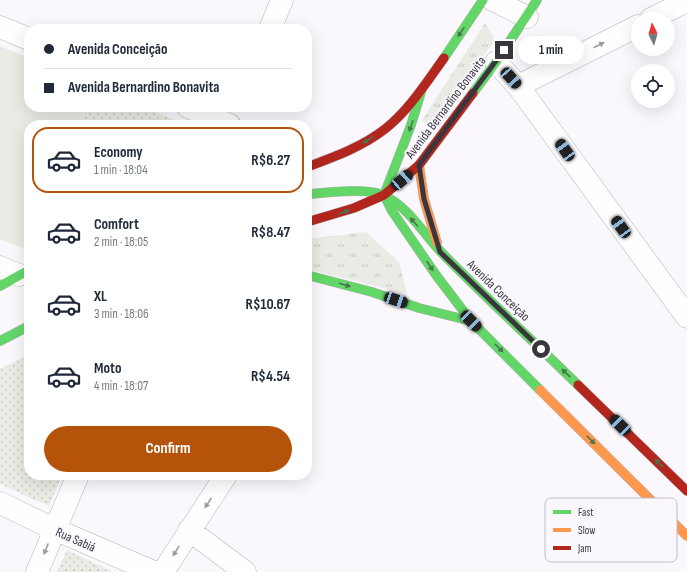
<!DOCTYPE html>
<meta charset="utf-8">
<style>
body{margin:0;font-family:"Sofia Sans Condensed",sans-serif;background:#f2f2f3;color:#1f2937;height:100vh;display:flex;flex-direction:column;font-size:15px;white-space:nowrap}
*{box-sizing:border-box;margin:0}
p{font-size:13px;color:#747a83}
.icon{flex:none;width:22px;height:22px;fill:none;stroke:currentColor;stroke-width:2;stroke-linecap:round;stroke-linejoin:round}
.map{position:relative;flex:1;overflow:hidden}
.details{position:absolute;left:24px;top:120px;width:288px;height:360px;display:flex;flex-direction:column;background:#fff;border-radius:16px;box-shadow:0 4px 16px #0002}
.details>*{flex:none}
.guide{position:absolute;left:24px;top:24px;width:288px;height:88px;border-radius:16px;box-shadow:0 4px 16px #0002;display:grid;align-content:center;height:88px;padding:0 20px;background:#fff}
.needle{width:26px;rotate:355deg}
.fabs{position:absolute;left:631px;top:12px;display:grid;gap:8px}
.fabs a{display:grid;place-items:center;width:44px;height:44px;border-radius:50%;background:#fff;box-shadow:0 4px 16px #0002;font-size:20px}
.end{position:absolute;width:18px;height:18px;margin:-9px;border:5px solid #3a363d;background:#fff;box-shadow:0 0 0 2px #fff}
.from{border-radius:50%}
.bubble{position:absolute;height:28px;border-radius:14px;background:#fff;box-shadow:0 4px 16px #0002;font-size:13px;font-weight:700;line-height:28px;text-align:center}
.car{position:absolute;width:12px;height:24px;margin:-12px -6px;border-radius:5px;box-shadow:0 0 3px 1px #0007;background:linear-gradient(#222 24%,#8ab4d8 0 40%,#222 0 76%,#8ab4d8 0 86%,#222 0)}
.guide b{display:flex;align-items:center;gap:14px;height:38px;font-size:15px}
.guide b+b{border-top:1px solid #e0e1e3}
.guide i{width:10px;height:10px;background:#1f2937}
ul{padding:7px 0 0;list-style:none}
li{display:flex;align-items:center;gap:12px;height:66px;margin:0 8px 6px;padding:0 12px;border:2px solid transparent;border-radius:16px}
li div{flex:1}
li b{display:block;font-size:15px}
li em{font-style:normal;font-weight:700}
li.current{border-color:#b45309}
li>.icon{width:36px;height:36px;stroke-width:1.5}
.cta{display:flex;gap:8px;margin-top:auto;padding:8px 20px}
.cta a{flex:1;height:46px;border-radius:24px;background:#b45309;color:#fff;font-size:16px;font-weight:700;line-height:46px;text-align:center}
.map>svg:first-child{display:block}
.grass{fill:url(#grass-tufts)}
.park{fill:url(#park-dots)}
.garden{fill:#e8ece4}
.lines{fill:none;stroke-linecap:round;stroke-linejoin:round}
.street-casing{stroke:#b6b3b8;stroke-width:23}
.fast-casing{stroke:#b6b3b8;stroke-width:10}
.slow-casing{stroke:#b6b3b8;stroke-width:10}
.jam-casing{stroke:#b6b3b8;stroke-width:10}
.street{stroke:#fefeff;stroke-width:22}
.fast{stroke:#63d668;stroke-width:9}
.slow{stroke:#ff974d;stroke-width:9}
.jam{stroke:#b3261e;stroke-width:9}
.oneway{fill:#4a764e}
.oneway2{fill:#9c9a9e}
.route{stroke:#3a363d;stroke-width:5}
.labels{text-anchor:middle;stroke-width:4;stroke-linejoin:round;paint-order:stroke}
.street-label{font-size:13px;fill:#3a363d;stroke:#fbf7fe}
.key{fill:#fbf7fe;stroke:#c1bdc4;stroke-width:1}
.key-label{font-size:11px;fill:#3a363d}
</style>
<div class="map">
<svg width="687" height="572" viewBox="0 0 687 572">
<defs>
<pattern id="grass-tufts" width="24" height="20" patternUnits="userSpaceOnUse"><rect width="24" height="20" fill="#e8ece4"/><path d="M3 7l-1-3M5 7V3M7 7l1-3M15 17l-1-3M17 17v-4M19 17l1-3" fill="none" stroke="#c8cbc4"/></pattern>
<pattern id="park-dots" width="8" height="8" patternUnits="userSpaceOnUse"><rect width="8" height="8" fill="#e8ece4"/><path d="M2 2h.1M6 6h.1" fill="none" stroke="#c8cbc4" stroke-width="1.8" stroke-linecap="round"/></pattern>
</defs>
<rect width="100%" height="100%" fill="#fbf8fd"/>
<path class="grass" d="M485 23 495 40 432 130 422 120Z
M366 232 399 262 407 294 307 269V239Z"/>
<path class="park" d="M86 107H143L187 125H79Z
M29 355V475H62L49 506 0 484V369Z
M67 550 113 572H57Z"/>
<path class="garden" d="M0 46 29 58V107H86L79 125H29V245L27 250 0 239Z"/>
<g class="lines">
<g class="street-casing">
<path id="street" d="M493 0 527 17
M651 19 687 1
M0 27 29 39
M270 29 282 0
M496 62 518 86 638 26
M518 86 687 317
M188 107 230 125
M0 267 19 275
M0 503 54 529 154 572
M189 530 245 572
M37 572 78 475
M163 572 226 475"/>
</g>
<g class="fast-casing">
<path id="fast" d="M444 58 483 0
M422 89 411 125 384 195 392 211 436 275 471 321 540 390
M473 93 496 62 537 0
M307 194C327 193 368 187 385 196 407 206 424 234 441 252 485 297 532 340 578 385
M307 275 372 292 419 308 471 321
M0 286 29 270
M0 341 29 326"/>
</g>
<g class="slow-casing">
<path id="slow" d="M419 165 424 199 437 243
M540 390 687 536"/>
</g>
<g class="jam-casing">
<path id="jam" d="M307 167C334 157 362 147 385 129 409 110 426 83 444 58
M307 222 354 208 384 195 419 165 473 93
M578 385 687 491"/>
</g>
<use href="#street" class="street"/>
<use href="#fast" class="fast"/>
<use href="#slow" class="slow"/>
<use href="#jam" class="jam"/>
</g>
<defs><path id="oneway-solid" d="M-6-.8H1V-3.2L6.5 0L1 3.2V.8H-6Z"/></defs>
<g class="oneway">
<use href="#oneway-solid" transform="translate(461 32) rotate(125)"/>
<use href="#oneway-solid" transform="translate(411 126) rotate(109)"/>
<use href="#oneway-solid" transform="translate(368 140) rotate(149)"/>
<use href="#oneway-solid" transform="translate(344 212) rotate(-19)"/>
<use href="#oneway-solid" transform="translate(414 222) rotate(-131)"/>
<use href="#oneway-solid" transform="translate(430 266) rotate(56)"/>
<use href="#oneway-solid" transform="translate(345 285) rotate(16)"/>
<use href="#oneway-solid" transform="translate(499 348) rotate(45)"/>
<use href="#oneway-solid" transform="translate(566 373) rotate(-136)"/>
<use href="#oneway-solid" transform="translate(591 440) rotate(45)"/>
<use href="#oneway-solid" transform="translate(659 463) rotate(-136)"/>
</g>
<g class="oneway2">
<use href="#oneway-solid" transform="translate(599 45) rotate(-27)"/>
<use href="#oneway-solid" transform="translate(208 503) rotate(124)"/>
<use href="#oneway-solid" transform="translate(46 549) rotate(112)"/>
<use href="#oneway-solid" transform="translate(176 551) rotate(122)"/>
</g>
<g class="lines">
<path class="route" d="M504 50 419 165 424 199 440 252 541 349"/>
</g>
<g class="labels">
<g class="street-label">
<text transform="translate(445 107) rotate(-53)" y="5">Avenida Bernardino Bonavita</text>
<text transform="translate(499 290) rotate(44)" y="5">Avenida Conceição</text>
<text transform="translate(76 539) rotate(24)" y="5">Rua Sabiá</text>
</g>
</g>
<rect x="545" y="498" width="132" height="64" rx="6" class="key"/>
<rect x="553" y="510" width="18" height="4" fill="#63d668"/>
<rect x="553" y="528" width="18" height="4" fill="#ff974d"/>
<rect x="553" y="546" width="18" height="4" fill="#b3261e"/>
<g class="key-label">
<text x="578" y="516">Fast</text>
<text x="578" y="534">Slow</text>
<text x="578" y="552">Jam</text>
</g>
</svg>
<div class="fabs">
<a><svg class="needle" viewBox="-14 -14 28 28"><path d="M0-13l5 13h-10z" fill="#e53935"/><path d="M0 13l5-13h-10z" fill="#747a83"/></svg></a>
<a><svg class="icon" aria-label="locate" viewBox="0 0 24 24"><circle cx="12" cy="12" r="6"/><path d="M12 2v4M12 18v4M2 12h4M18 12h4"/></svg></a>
</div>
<i class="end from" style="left:541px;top:349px"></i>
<i class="end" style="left:504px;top:50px"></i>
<div class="bubble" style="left:518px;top:36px;width:66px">1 min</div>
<i class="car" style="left:511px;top:78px;rotate:138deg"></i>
<i class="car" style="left:565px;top:150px;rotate:324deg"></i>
<i class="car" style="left:402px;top:180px;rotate:49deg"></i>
<i class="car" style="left:621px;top:227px;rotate:324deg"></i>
<i class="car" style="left:396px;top:300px;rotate:108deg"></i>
<i class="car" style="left:471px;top:321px;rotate:135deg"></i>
<i class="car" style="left:620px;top:425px;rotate:314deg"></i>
<div class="guide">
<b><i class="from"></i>Avenida Conceição</b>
<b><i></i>Avenida Bernardino Bonavita</b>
</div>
<section class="details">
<ul>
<li class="current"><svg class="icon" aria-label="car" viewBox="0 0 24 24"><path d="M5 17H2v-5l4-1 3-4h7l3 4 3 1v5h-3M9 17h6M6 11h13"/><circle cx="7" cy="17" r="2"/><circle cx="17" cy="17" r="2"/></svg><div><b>Economy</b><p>1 min · 18:04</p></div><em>R$6.27</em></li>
<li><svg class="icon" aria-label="car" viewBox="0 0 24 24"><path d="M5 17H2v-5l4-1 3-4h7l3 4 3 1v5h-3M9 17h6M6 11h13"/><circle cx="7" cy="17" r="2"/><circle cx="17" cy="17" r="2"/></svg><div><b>Comfort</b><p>2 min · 18:05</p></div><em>R$8.47</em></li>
<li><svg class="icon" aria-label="car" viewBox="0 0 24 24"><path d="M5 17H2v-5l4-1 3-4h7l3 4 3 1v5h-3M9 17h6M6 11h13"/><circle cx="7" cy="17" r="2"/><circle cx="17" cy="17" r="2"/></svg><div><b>XL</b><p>3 min · 18:06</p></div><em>R$10.67</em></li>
<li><svg class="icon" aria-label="car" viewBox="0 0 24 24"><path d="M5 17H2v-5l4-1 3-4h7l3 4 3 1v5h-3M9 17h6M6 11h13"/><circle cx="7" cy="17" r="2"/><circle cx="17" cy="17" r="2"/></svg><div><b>Moto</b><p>4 min · 18:07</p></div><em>R$4.54</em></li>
</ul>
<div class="cta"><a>Confirm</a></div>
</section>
</div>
